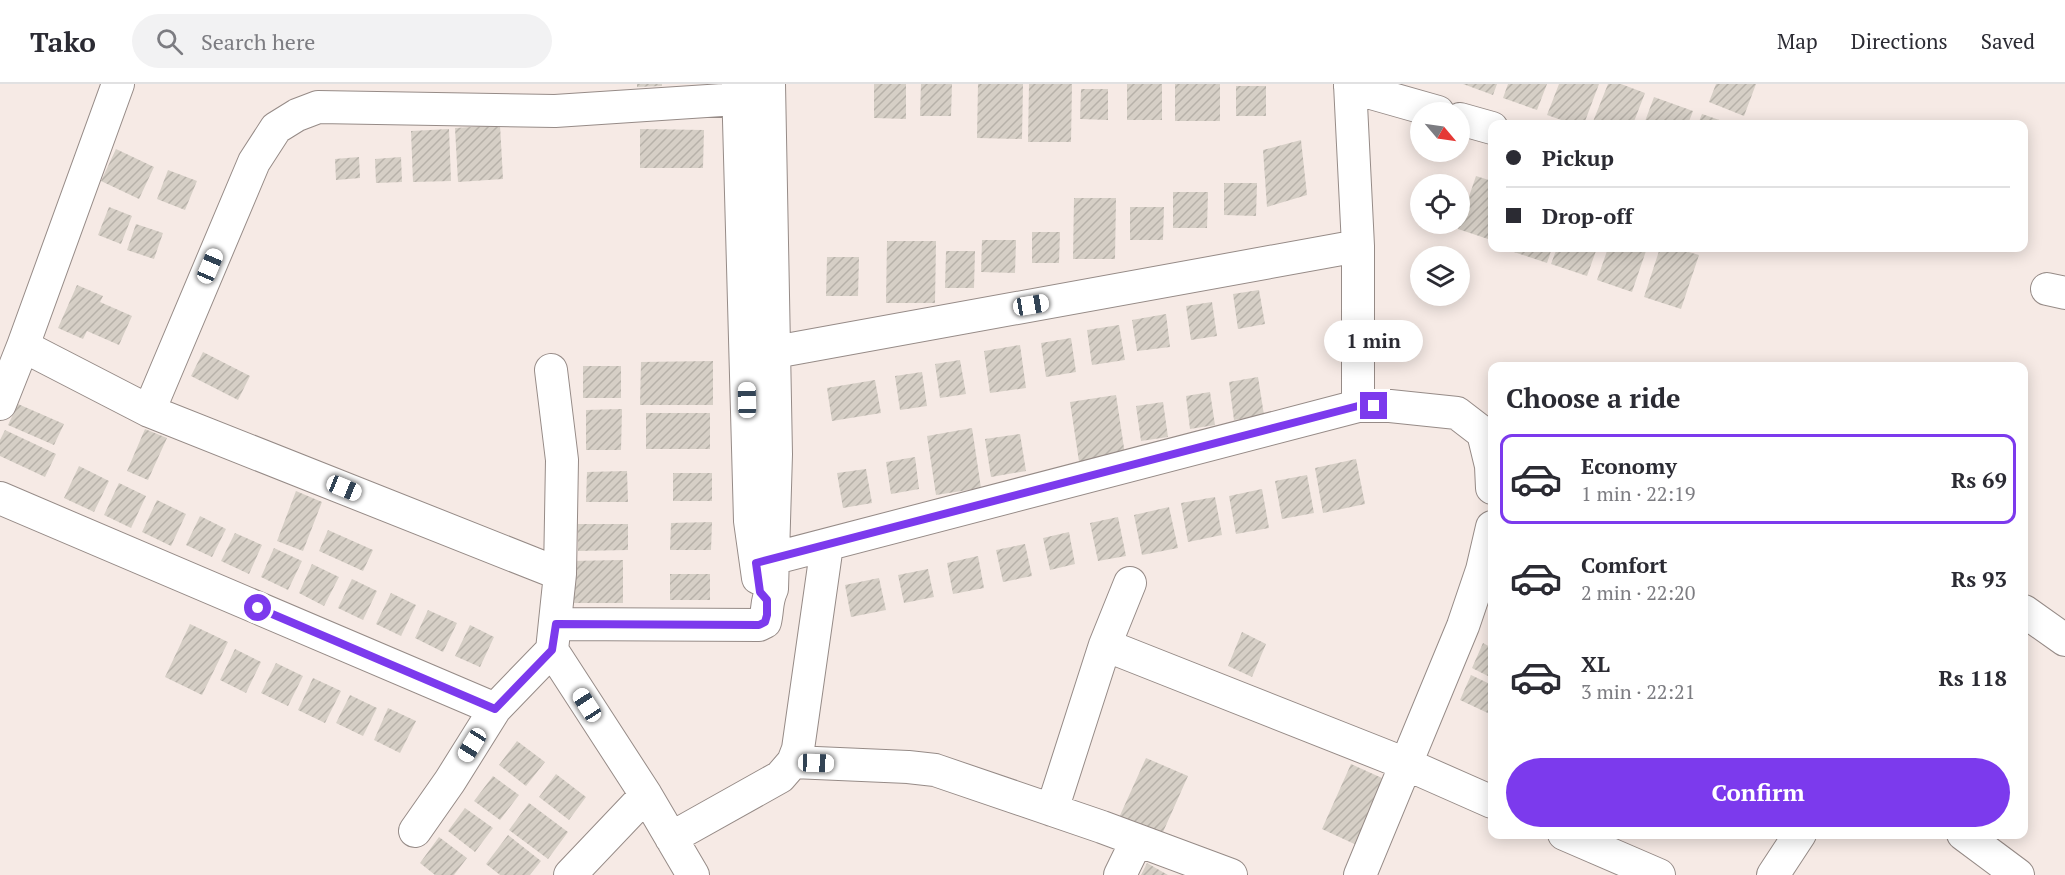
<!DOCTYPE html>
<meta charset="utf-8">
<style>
body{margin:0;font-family:"PT Serif",serif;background:#f2f2f3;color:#2b2b33;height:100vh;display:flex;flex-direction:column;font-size:22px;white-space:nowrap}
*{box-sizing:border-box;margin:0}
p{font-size:20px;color:#7c7c81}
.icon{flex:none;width:33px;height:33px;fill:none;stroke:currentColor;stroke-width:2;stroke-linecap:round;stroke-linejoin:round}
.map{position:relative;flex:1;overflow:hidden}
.side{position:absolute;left:1488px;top:278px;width:540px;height:477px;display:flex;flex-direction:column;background:#fff;border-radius:12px;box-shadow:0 3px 15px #0003}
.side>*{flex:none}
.top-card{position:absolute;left:1488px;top:36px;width:540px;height:132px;border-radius:12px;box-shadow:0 3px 15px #0003;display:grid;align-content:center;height:132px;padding:0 18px;background:#fff}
.needle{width:39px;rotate:119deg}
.fabs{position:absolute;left:1410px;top:18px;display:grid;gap:12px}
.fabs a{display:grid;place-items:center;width:60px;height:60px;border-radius:50%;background:#fff;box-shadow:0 3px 15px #0003;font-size:30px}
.end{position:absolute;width:27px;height:27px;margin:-14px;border:8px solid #7c3aed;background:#fff;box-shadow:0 0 0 3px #fff}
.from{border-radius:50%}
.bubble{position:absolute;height:42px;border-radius:21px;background:#fff;box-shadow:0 3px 15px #0003;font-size:20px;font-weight:700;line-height:42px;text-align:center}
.car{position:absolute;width:18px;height:36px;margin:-18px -9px;border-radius:8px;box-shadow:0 0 4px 2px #0007;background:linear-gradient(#fff 24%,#345 0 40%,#fff 0 76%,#345 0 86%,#fff 0)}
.top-card b{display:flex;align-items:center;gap:21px;height:57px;font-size:22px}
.top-card b+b{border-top:2px solid #e1e1e2}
.top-card i{width:15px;height:15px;background:#2b2b33}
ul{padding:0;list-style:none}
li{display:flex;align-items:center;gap:18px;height:90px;margin:0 12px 9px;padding:0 6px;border:3px solid transparent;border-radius:12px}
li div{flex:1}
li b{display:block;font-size:22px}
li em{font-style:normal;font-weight:700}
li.selected{border-color:#7c3aed}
li>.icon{width:54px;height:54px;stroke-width:1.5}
h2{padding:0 18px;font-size:27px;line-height:72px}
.primary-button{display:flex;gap:12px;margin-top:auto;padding:12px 18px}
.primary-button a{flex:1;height:69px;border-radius:36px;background:#7c3aed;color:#fff;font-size:24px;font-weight:700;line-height:69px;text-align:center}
header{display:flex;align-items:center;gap:36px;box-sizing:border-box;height:84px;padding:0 30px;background:#fff;border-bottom:2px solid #e1e1e2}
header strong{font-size:28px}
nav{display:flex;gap:33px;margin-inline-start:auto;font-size:21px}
.search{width:420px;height:54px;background:#f2f2f3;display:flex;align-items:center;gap:15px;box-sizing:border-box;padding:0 21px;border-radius:33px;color:#7c7c81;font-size:22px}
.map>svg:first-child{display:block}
.building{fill:url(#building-hatch)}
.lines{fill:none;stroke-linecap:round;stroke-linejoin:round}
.minor-casing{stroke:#968b87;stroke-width:34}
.minor{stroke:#fff;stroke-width:32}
.route{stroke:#7c3aed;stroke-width:8}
</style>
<header>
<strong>Tako</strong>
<div class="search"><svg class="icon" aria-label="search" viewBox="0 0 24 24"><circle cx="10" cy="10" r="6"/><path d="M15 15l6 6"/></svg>Search here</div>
<nav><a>Map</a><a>Directions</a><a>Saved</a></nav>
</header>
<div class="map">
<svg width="2065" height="791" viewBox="0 0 2065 791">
<defs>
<pattern id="building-hatch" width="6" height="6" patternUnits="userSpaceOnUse" patternTransform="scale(1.5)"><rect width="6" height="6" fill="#d6cfc6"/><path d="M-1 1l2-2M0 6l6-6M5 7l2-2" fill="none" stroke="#b7b1a9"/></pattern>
</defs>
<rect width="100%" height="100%" fill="#f6eae5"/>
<path class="building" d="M637 0H662V2L637 3Z
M874 0H906V35L874 34Z
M921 0H952L951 32H920Z
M978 0H1023L1022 55 977 54Z
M1029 0H1072L1071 58H1028Z
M1127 0H1162V36H1127Z
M1175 0H1220V37H1175Z
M1463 0H1497L1493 11Z
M1508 0H1547L1537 26 1503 14Z
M1559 0H1599L1584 40H1573L1547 31Z
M1608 0H1621L1645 9 1633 40H1592Z
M1716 0H1756L1744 32 1709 18Z
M1236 2H1266V32H1236Z
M1081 5H1108V36L1080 35Z
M1654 13 1693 27 1688 40H1644Z
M1702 30 1731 40H1698Z
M500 41 503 95 458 98 455 44Z
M449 45 451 97 413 98 411 47Z
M640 45 704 46 703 84H640Z
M1301 56 1307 111 1267 123 1263 66Z
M116 65 154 83 139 115 101 97Z
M359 73 360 94 336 96 335 75Z
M401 73 402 98 376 99 375 75Z
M168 86 197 97 185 126 157 115Z
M1476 92 1492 97 1491 156 1458 145Z
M1224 99H1257L1256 132 1224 131Z
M1173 108H1208L1207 144H1173Z
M1074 114H1116L1115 175H1073Z
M109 123 132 132 121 160 98 151Z
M1130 123H1164L1163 156H1130Z
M136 140 163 149 154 175 127 166Z
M1032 148H1060L1059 179H1032Z
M982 156H1016L1015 189 981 188Z
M887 157H936L935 219H886Z
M1508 164H1552L1547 179 1508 166Z
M1557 164H1597L1587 192 1551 180Z
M1608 164H1647L1632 208 1597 196Z
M1660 164H1675L1699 171 1681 225 1644 213Z
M946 167H975L974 204H945Z
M827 173H859L858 212H826Z
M77 201 103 212 100 218 132 232 119 261 87 247 83 255 58 244Z
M1259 206 1265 240 1238 245 1233 210Z
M1212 218 1217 252 1191 256 1186 222Z
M1166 230 1170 263 1137 267 1132 236Z
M1119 241 1125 276 1092 281 1087 246Z
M1071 254 1076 288 1046 293 1041 259Z
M1020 261 1026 304 990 309 984 267Z
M203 268 250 292 238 316 191 292Z
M960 276 966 310 940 314 935 280Z
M713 277V321H640L641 278Z
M583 282H621V314H583Z
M922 288 927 322 900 326 895 292Z
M1258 293 1264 331 1234 336 1229 298Z
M875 296 881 329 832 337 827 304Z
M1210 308 1215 341 1190 345 1186 312Z
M1116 311 1126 377 1080 384 1070 318Z
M1163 318 1168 353 1141 357 1136 322Z
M18 320 64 340 54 361 8 341Z
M622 325 621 366H586V326Z
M646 329H710V365H646Z
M972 344 981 404 936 411 927 352Z
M145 345 167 354 148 396 127 387Z
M5 346 56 370 45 393 0 372V356Z
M1020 350 1026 387 991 393 985 355Z
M915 373 919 405 891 410 886 378Z
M1356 375 1365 420 1323 429 1315 384Z
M79 382 109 397 94 428 64 414Z
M866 385 872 419 843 424 837 389Z
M627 387 628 418H586L587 388Z
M673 389H712V417H673Z
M1307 391 1314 429 1282 435 1275 397Z
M119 399 146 412 131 444 104 431Z
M1262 405 1269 444 1236 450 1229 412Z
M296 407 322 418 303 467 277 457Z
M1215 413 1222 451 1188 458 1181 419Z
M157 416 186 430 171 462 142 448Z
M1169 423 1178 464 1142 471 1134 431Z
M200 432 226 445 212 473 186 461Z
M1118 433 1126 472 1098 477 1090 439Z
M712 438 711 466H670L671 439Z
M578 440H628V466L578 467Z
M328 446 373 466 363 487 319 467Z
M1069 448 1075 480 1050 486 1043 454Z
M235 449 262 461 249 490 221 477Z
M1025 460 1032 492 1003 498 996 466Z
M274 464 302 477 288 506 261 493Z
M978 472 984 504 953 510 947 479Z
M623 476V519H567V477Z
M312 480 339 493 324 522 299 509Z
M928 485 934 513 904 519 898 491Z
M670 490H710V516H670Z
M879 494 886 526 851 533 845 501Z
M352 495 377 507 363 536 338 524Z
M391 509 416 521 401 552 376 540Z
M428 526 457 539 443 568 415 554Z
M190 540 228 558 202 611 165 593Z
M470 541 494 553 480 583 455 572Z
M1242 548 1266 560 1252 593 1228 582Z
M1483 559 1492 564V594L1472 584Z
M235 565 261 578 246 609 220 596Z
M276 579 303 592 288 622 261 609Z
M1471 591 1492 601V631L1460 616Z
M313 594 341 607 325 639 298 626Z
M350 611 377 624 363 652 336 639Z
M388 624 416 637 400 669 374 656Z
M517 657 545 678 526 702 499 681Z
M1146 674 1188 692 1159 757 1117 738Z
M1351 680 1393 699 1363 764 1322 745Z
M556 690 586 713 569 736 539 713Z
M493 692 519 711 500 736 474 717Z
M529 719 568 748 548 775 509 746Z
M465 724 493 744 475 768 448 747Z
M508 751 541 777 530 791H500L486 780Z
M439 753 467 774 454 791H435L420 779Z
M1147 779 1168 791H1141Z"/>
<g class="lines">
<g class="minor-casing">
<path id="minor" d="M738 0 750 437 758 494
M1350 0 1358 162V322
M1350 3 1438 28
M1460 35 1492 44
M2047 205 2065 209
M23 262 149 327 560 490
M775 268 1358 162
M551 286 562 376 560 490 552 566 646 711 693 791
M0 320 23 262 118 0
M149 327 254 78 276 44 297 31 318 23 555 27 769 13
M0 414 495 625
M756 479 1358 322H1390L1457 329 1483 349 1491 382 1492 404
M2024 527 2065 556
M556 540 759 541 765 538C768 526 766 517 772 505L776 370 769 0
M1105 561 1406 680 1492 718
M793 678 908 683 935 686 1102 743 1231 791
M1052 726 1105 561 1130 499
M415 747 450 697 495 625 552 566
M1564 750 1659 791
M1963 750 2018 791
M671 754 780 693 793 678 798 665 827 461
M570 791 646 711
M1120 791 1137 756
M1360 791 1463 542 1482 486 1492 443
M1773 791 1800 750"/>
</g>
<use href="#minor" class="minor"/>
</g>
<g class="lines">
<path class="route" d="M258 524 495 625 552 566 556 540 759 541 765 538 767 531V516L760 508 756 479 1358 322H1374"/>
</g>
</svg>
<div class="fabs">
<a><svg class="needle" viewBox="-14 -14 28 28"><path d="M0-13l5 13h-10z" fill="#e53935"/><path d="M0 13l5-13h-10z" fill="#7c7c81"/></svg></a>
<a><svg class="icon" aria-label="locate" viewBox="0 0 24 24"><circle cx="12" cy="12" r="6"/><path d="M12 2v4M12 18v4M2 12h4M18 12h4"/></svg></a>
<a><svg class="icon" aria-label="layers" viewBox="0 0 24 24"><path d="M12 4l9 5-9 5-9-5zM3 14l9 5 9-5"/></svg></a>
</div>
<i class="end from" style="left:258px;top:524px"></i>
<i class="end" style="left:1374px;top:322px"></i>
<div class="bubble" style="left:1324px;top:236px;width:99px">1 min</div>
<i class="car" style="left:210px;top:182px;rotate:23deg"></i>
<i class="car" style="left:1031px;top:221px;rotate:80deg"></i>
<i class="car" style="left:747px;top:316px;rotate:359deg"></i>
<i class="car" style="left:344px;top:404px;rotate:112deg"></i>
<i class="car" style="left:587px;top:621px;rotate:327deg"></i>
<i class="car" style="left:472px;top:661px;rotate:212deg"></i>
<i class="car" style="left:816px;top:679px;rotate:92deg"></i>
<div class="top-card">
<b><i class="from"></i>Pickup</b>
<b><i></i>Drop-off</b>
</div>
<section class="side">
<h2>Choose a ride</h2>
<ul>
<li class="selected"><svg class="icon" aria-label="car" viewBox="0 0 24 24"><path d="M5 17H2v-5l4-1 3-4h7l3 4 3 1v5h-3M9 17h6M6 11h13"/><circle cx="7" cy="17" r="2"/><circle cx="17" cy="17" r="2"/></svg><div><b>Economy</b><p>1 min · 22:19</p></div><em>Rs 69</em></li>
<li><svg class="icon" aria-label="car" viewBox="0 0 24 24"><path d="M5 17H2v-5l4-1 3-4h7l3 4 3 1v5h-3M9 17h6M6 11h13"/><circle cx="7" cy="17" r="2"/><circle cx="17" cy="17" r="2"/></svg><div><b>Comfort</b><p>2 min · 22:20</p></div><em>Rs 93</em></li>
<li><svg class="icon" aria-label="car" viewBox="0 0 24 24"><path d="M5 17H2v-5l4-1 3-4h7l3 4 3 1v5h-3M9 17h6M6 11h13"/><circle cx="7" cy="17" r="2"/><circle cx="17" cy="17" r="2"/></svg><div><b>XL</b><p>3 min · 22:21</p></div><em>Rs 118</em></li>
</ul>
<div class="primary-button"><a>Confirm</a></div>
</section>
</div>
